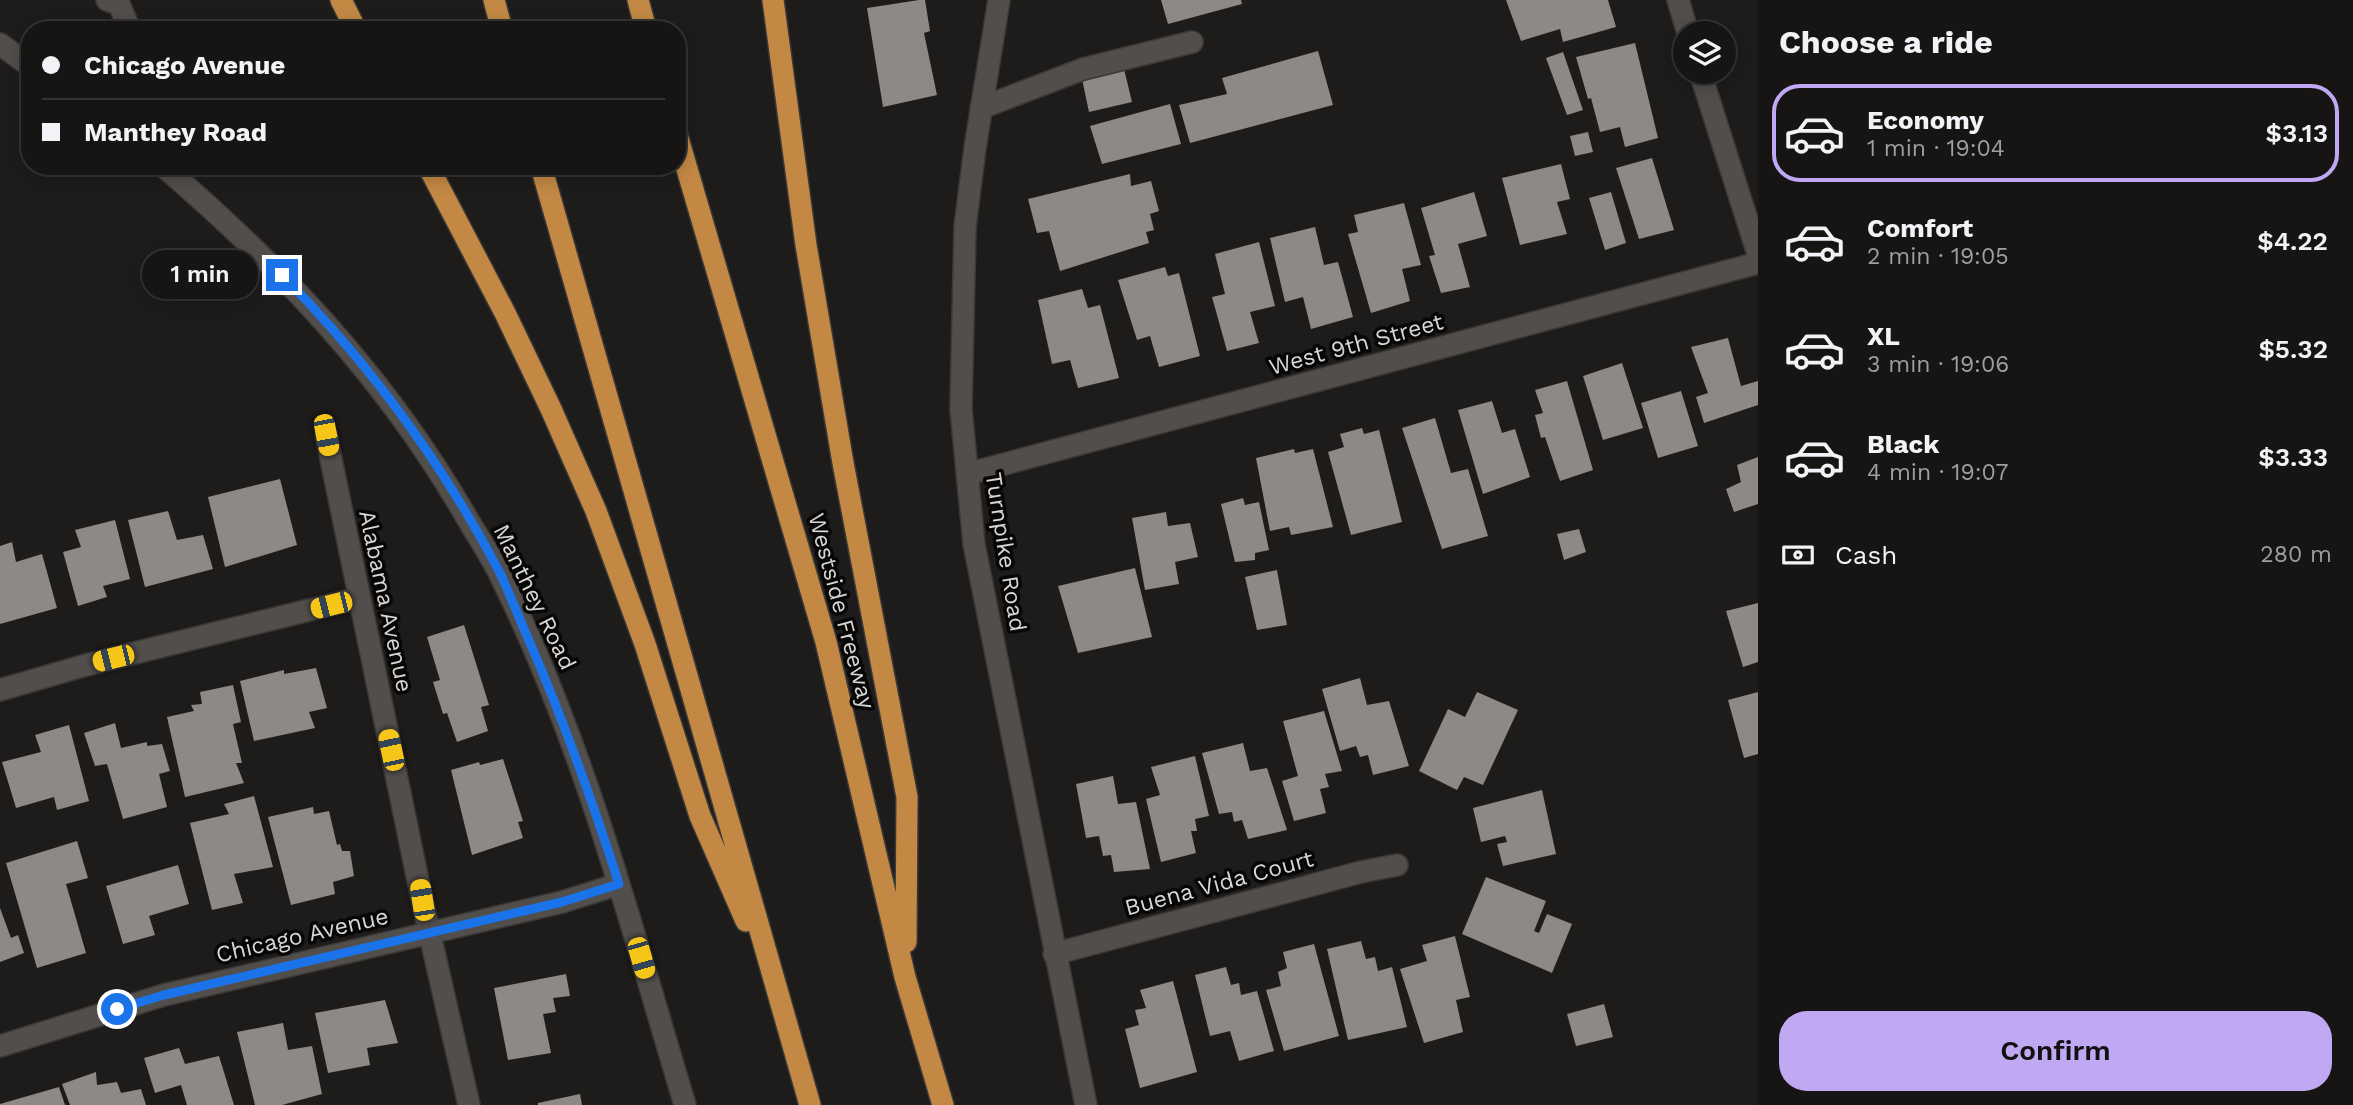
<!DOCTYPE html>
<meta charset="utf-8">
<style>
body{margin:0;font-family:"Work Sans",sans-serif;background:#232222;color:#f1f3f6;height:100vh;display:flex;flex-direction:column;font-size:26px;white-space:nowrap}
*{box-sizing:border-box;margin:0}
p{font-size:23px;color:#9e9fa0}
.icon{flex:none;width:38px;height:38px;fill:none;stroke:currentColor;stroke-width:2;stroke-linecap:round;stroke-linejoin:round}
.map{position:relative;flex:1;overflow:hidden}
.panel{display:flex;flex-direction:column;background:#161514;width:595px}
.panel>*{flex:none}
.hud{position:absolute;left:21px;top:21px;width:665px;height:154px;border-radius:28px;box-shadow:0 4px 18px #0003,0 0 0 2px #353434;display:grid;align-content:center;height:154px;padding:0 21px;background:#161514}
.fabs{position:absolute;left:1673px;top:21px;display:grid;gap:14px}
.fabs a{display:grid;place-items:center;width:63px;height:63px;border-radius:50%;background:#161514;box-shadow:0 4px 18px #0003,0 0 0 2px #353434;font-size:35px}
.end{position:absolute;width:32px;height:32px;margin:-16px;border:9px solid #1a73e8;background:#fff;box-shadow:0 0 0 4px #fff}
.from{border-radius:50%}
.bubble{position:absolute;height:49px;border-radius:24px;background:#161514;box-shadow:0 4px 18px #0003,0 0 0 2px #353434;font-size:23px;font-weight:600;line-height:49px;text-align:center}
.car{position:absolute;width:21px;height:42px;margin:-21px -10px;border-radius:9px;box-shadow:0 0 5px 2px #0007;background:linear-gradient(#f5c518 24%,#345 0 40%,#f5c518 0 76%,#345 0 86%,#f5c518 0)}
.hud b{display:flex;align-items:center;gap:24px;height:66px;font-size:26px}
.hud b+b{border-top:2px solid #353434}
.hud i{width:18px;height:18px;background:#f1f3f6}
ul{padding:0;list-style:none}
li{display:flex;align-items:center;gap:21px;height:98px;margin:0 14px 10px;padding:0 7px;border:4px solid transparent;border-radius:28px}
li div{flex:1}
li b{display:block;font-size:26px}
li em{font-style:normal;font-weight:600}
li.selected{border-color:#c1a8f3}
li>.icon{width:63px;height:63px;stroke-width:1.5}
h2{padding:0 21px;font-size:32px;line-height:84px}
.pay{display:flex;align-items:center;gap:18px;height:77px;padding:0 21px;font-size:26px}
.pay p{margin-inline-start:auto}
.cta{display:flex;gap:14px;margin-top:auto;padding:14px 21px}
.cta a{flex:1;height:80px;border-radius:28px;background:#c1a8f3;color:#111;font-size:28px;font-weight:600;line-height:80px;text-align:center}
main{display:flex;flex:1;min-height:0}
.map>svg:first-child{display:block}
.building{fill:#8c8987}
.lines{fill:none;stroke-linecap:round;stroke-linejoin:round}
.minor-casing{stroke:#3a3938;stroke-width:24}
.highway-casing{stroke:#3a3938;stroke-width:24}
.minor{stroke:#514e4c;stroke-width:21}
.highway{stroke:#c38844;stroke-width:21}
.route{stroke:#1a73e8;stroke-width:9}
.labels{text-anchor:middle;stroke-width:7;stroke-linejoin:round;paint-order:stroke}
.street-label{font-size:23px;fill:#d9d7d6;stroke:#080706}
</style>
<main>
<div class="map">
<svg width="1758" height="1105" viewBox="0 0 1758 1105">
<rect width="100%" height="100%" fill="#1e1c1a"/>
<path class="building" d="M919 0H925L930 31 924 33 937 95 883 107 867 8Z
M1161 0H1241L1242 4 1168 24Z
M1506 0H1608L1616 27 1563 42 1560 29 1521 41Z
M1635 43 1658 138 1625 147 1620 127 1600 132 1591 98 1588 99 1576 57Z
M1318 51 1333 105 1190 143 1179 105 1227 94 1222 78Z
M1563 52 1583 110 1567 115 1546 58Z
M1124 69 1132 102 1089 112 1082 79Z
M1170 104 1181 144 1102 164 1090 126Z
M1588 132 1593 152 1575 156 1570 136Z
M1652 158 1674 230 1639 239 1616 168Z
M1561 164 1570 199 1557 202 1567 234 1520 245 1502 178Z
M1130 174 1131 186 1151 181 1159 211 1150 214 1154 230 1146 232 1149 243 1060 271 1049 231 1037 233 1028 199Z
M1474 192 1487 236 1458 244 1470 287 1441 293 1429 256 1435 255 1421 208Z
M1611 192 1626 243 1605 250 1589 198Z
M1404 203 1421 265 1402 269 1410 301 1371 313 1348 234 1358 232 1354 215Z
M1315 227 1324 265 1338 262 1353 317 1311 329 1303 297 1285 302 1270 238Z
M1259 242 1275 306 1250 312 1259 343 1227 351 1212 297 1225 294 1215 254Z
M1165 267 1168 276 1179 273 1200 356 1159 367 1150 336 1137 340 1118 280Z
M1082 289 1088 308 1100 305 1119 378 1078 388 1070 360 1052 364 1038 300Z
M1728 338 1741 386 1758 381V405L1704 423 1696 397 1708 393 1691 347Z
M1622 363 1643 428 1603 440 1583 376Z
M1567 381 1593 470 1560 481 1545 437 1541 438 1535 415 1543 413 1535 390Z
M1681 391 1698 446 1658 458 1641 403Z
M1492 401 1502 433 1515 429 1530 477 1483 494 1458 410Z
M1435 418 1451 473 1468 469 1488 536 1442 549 1402 428Z
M1362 428 1364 434 1379 430 1402 522 1351 535 1328 452 1344 447 1340 434Z
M1294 449 1295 453 1313 449 1333 527 1291 535 1289 527 1270 531 1256 458Z
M1758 457V504L1734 512 1726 489 1741 482 1737 465Z
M280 479 297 545 225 567 208 497Z
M1243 498 1245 505 1259 502 1269 550 1255 553V560L1235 562 1221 504Z
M168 511 177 540 203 535 213 569 145 587 128 520Z
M1166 512 1168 526 1190 523 1198 557 1175 562 1179 584 1145 590 1132 518Z
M115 520 130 579 103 586 107 597 78 606 63 552 81 547 75 530Z
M1579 529 1586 552 1564 560 1557 534Z
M12 542 16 562 42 554 57 608 0 624V546Z
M1135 568 1152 637 1078 653 1058 586Z
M1277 570 1287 625 1257 630 1245 577Z
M1758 603V662L1743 667 1726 611Z
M464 625 489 705 481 707 488 731 457 742 447 713 443 714 433 682 440 680 427 637Z
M316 668 327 708 309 712 315 728 254 741 240 681 284 670V674Z
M1360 678 1367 705 1389 701 1409 766 1373 775 1368 755 1360 757 1356 746 1340 751 1322 689Z
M233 685 241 722 233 724 242 763H236L244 783 185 797 167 717 194 711 191 705 202 704 200 692Z
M1477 692 1518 710 1483 785 1464 777 1457 790 1419 771 1448 709 1465 717Z
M1758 692V754L1744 758 1728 700Z
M1324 711 1342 771 1325 774 1329 787 1320 789 1326 813 1294 821 1282 781 1298 776 1283 721Z
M115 723 121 748 147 742V746L162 744 170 771 159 774 167 807 123 819 107 764 95 766 84 733Z
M69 725 89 801 57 810 54 797 16 808 2 762 41 752 35 735Z
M1243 743 1250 771 1267 768 1287 830 1248 839 1242 820 1234 822 1232 812 1219 814 1202 753Z
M1195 756 1209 816 1195 819 1197 831H1191L1196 853 1161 862 1146 799 1160 795 1151 767Z
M503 759 523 821 518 822 523 838 472 855 451 770 479 762 480 765Z
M1113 776 1118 804 1136 802 1150 869 1114 872 1111 855 1103 856 1099 836 1086 838 1076 784Z
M1542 790 1556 854 1503 866 1497 844 1507 842 1505 836 1481 842 1473 808Z
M254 796 273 867 234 874 243 903 212 910 190 823 229 814 224 804Z
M313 807 314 814 329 811 337 845 340 844 342 851H350L354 876 333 882 335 894 291 905 268 817Z
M77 841 88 878 66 884 86 953 37 968 6 863Z
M178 865 189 904 149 916 155 935 123 944 106 886Z
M1486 877 1546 901 1534 931 1539 933 1547 914 1572 924 1552 973 1462 934Z
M0 908 11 938 18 935 24 953 0 962Z
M1455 936 1470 997 1456 1000 1463 1032 1424 1043 1400 969 1427 961 1422 945Z
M1361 941 1366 959 1375 957 1378 971 1392 967 1407 1027 1348 1040 1327 949Z
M1314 944 1339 1036 1284 1051 1266 990 1281 986 1278 972 1287 968 1283 952Z
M1226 967 1231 985 1239 983 1241 995 1257 991 1274 1051 1239 1061 1230 1031 1210 1036 1195 975Z
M566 974 570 996 553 998 556 1012 543 1014 551 1053 508 1060 494 988Z
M1173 981 1197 1072 1140 1088 1125 1029 1139 1025 1135 1010 1146 1008 1140 990Z
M385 1000 398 1043 367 1048 370 1065 328 1073 315 1013Z
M1604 1004 1613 1037 1576 1046 1567 1014Z
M283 1023 288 1050 312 1046 322 1094 282 1105H255L237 1032Z
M179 1048 185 1064 219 1056 234 1105H187L181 1085 155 1093 144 1058Z
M96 1072 97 1085 117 1082 121 1093 141 1089 146 1105H70L62 1084Z
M59 1087 65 1105H0V1104Z
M580 1094 582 1105H538V1103Z"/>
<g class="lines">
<g class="minor-casing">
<path id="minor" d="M107 0 119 4 130 30
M999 0 975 148 965 227 961 409 974 544 1086 1105
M1678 0 1688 33
M0 44 30 66
M1700 72 1758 254
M981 108 1083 69 1192 42
M163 166C285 271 386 378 467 518 478 537 491 556 500 575 584 743 631 926 685 1105
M326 435 422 900 469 1105
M967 474 1758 263
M0 690 86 665 358 598
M1054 954 1361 872 1397 865
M0 1046 164 995 562 902 619 884"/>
</g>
<g class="highway-casing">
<path id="highway" d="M341 0 356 30
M494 0 502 30
M638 0 646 30
M773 0 806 245 843 463 907 797 906 942
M677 135 826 642 905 977 943 1105
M428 166 505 313 551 409 596 511 645 644 700 816 746 921
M541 166 810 1105"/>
</g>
<use href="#minor" class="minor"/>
<use href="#highway" class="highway"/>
</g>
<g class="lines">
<path class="route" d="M117 1009 164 995 562 902 619 884C592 800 563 718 527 636 518 616 510 594 500 573 443 464 368 362 282 275"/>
</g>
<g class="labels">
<g class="street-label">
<text transform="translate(1356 344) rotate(-15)" y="8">West 9th Street</text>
<text transform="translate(1006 552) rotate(81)" y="8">Turnpike Road</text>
<text transform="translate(535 597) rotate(64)" y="8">Manthey Road</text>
<text transform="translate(386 601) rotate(78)" y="8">Alabama Avenue</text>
<text transform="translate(842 611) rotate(75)" y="8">Westside Freeway</text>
<text transform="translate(1219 883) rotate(-15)" y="8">Buena Vida Court</text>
<text transform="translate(302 935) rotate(-13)" y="8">Chicago Avenue</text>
</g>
</g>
</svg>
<div class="fabs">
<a><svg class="icon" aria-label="layers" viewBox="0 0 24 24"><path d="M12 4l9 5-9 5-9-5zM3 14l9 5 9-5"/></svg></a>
</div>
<i class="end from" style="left:117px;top:1009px"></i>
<i class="end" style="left:282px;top:275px"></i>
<div class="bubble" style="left:142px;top:250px;width:116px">1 min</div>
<i class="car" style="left:326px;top:435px;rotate:169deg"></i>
<i class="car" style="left:331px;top:605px;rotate:256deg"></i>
<i class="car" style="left:113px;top:658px;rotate:256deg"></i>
<i class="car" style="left:391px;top:750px;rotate:348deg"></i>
<i class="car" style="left:422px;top:900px;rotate:351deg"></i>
<i class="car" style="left:641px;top:958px;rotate:164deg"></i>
<div class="hud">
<b><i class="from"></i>Chicago Avenue</b>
<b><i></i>Manthey Road</b>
</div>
</div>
<section class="panel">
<h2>Choose a ride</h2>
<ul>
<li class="selected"><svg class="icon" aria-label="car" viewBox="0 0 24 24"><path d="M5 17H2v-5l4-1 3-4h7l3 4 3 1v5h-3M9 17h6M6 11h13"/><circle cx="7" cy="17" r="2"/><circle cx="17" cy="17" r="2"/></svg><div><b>Economy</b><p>1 min · 19:04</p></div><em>$3.13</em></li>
<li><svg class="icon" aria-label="car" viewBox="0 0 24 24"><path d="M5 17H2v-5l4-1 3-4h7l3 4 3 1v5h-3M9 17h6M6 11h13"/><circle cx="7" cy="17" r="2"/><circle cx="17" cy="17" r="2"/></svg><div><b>Comfort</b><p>2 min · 19:05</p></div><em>$4.22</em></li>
<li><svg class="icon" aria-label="car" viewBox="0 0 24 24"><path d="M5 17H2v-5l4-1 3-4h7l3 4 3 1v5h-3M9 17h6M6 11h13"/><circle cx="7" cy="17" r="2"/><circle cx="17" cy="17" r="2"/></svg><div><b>XL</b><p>3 min · 19:06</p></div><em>$5.32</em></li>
<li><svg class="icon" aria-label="car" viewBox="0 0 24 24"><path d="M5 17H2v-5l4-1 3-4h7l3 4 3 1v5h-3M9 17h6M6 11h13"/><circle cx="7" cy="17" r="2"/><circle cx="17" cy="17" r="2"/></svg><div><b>Black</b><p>4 min · 19:07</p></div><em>$3.33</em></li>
</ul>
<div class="pay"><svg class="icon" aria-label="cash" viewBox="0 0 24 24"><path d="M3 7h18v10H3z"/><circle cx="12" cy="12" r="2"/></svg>Cash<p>280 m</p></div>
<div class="cta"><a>Confirm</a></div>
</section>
</main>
